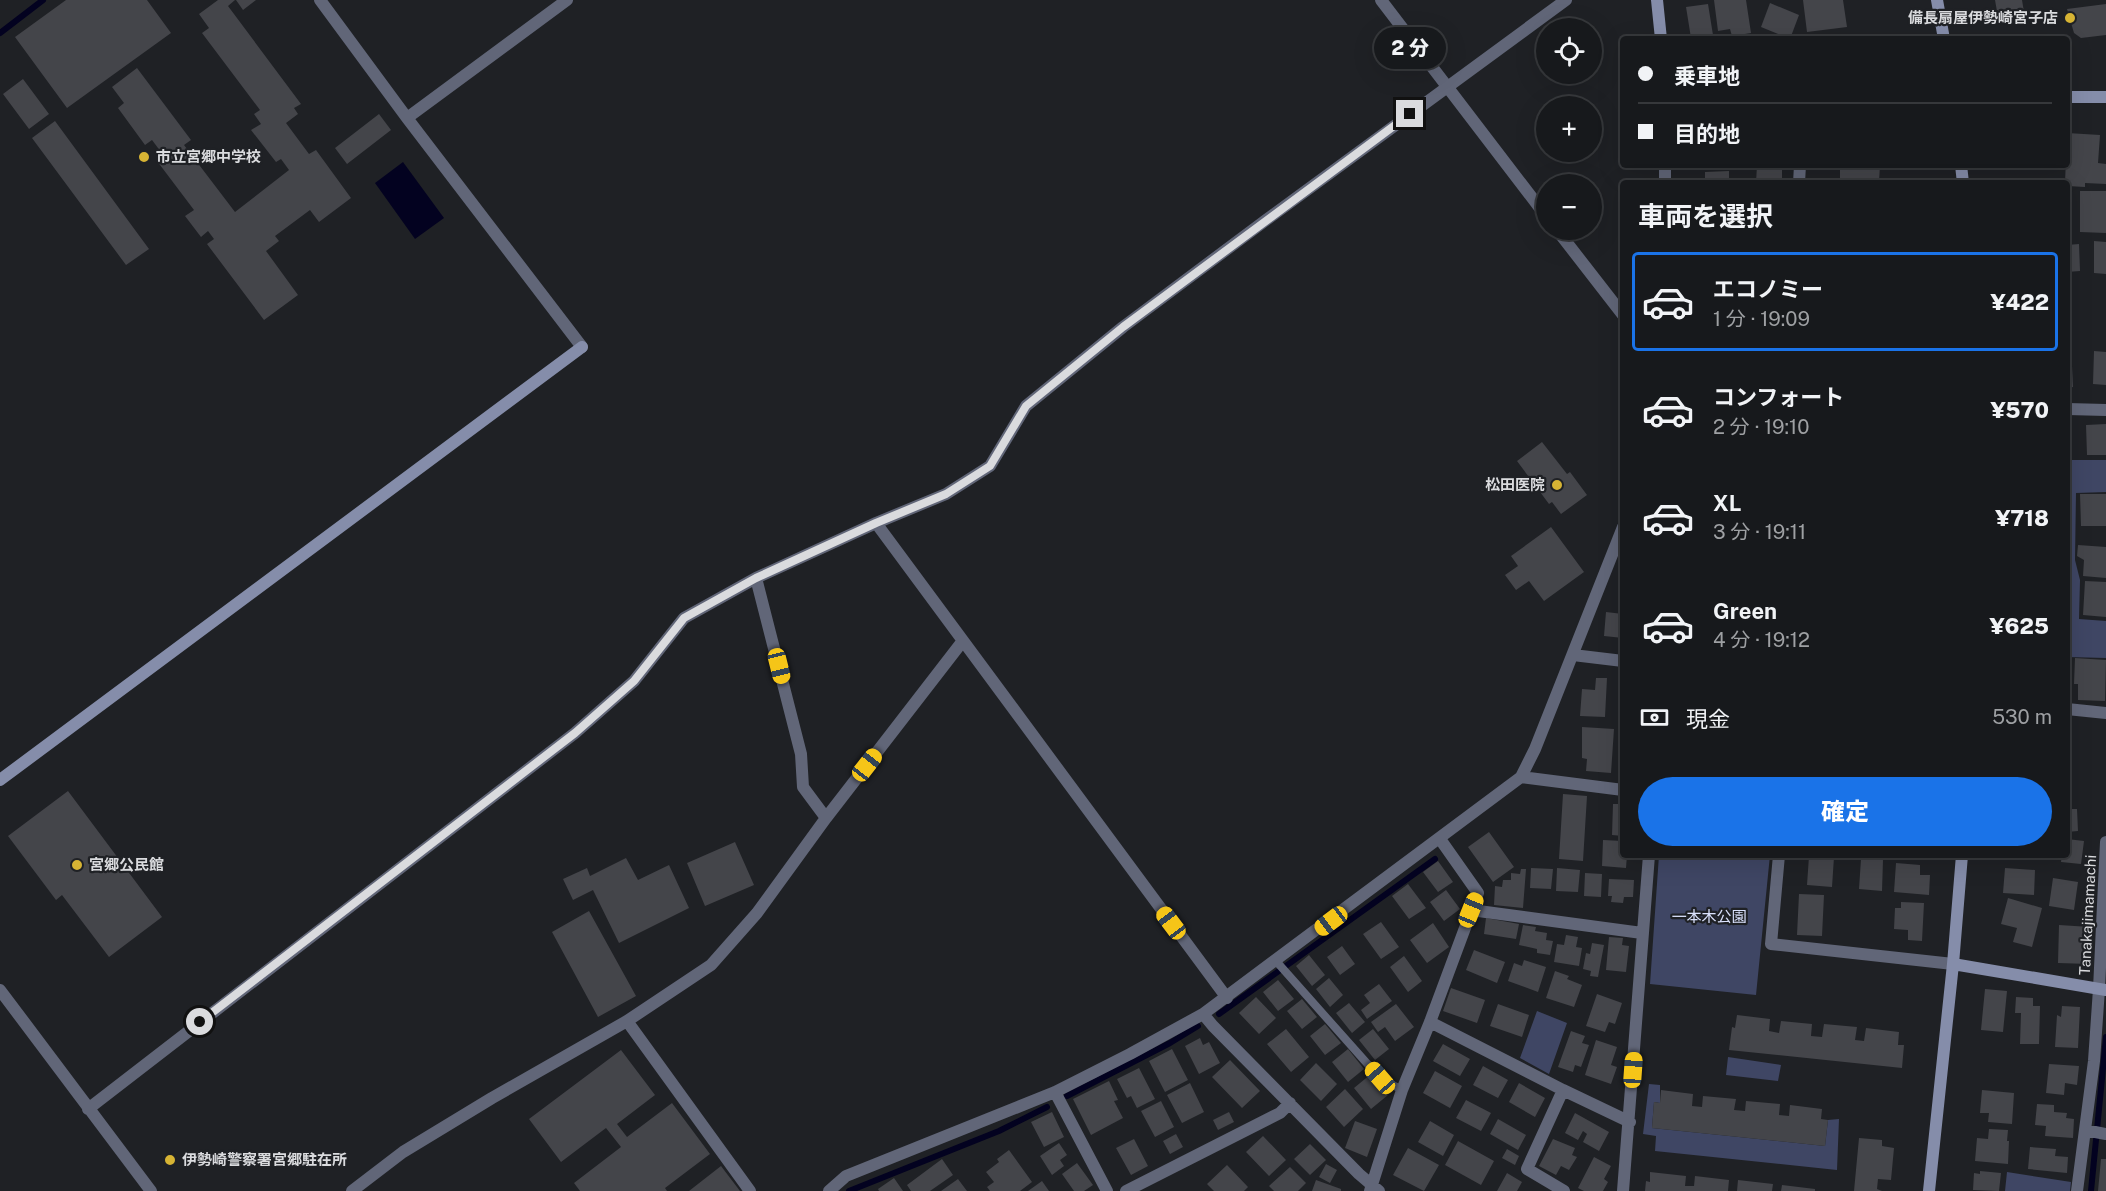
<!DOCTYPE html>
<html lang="ja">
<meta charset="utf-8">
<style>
body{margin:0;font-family:"Public Sans","Noto Sans JP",sans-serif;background:#242629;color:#f1f3f6;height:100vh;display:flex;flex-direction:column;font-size:22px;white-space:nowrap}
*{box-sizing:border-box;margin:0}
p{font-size:20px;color:#9ea0a3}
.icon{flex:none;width:33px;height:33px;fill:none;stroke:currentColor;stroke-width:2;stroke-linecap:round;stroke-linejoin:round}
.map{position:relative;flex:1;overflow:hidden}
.drawer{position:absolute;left:1620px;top:180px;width:450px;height:678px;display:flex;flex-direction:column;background:#17191c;border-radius:6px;box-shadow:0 6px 24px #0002,0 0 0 2px #36383b}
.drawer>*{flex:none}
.hud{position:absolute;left:1620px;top:36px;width:450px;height:132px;border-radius:6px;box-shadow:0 6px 24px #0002,0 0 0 2px #36383b;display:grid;align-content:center;height:132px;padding:0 18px;background:#17191c}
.tools{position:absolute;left:1536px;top:18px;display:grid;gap:12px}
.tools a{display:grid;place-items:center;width:66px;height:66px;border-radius:50%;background:#17191c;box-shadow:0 6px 24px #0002,0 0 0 2px #36383b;font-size:30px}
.end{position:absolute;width:27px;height:27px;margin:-14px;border:8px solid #dadbde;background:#111;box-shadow:0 0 0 3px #111}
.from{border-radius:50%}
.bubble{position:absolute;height:42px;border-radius:21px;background:#17191c;box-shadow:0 6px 24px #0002,0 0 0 2px #36383b;font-size:20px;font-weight:800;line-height:42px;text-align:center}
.car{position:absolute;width:18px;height:36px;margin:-18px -9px;border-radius:8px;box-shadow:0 0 4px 2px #0007;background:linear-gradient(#f5c518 24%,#345 0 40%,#f5c518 0 76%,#345 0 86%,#f5c518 0)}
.hud b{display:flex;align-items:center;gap:21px;height:57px;font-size:22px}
.hud b+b{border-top:2px solid #36383b}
.hud i{width:15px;height:15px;background:#f1f3f6}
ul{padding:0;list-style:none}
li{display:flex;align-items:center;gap:18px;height:99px;margin:0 12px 9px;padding:0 6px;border:3px solid transparent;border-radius:6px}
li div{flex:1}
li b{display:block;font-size:22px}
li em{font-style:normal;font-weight:800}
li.current{border-color:#1a73e8}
li>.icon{width:54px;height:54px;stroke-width:1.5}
h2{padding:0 18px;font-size:27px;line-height:72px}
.pay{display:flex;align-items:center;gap:15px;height:66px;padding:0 18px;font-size:22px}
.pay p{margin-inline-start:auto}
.primary-button{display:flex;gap:12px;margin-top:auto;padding:12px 18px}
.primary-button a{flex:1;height:69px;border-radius:36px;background:#1a73e8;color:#fff;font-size:24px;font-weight:800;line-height:69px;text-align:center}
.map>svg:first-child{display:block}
.green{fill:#3f4664}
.water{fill:#030220}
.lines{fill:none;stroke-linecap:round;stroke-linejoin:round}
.stream{stroke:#030220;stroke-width:6}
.building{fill:#44454a}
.lane{stroke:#616678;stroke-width:8}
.street{stroke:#616678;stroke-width:12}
.secondary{stroke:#858daa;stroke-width:12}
.route{stroke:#dadbde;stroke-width:8}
.poi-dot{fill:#d7b434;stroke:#1f2125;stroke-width:2}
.labels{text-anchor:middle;stroke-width:4.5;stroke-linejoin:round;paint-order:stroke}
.poi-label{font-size:15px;font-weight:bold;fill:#dadbde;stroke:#1f2125;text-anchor:start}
.street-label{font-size:15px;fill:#dadbde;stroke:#1f2125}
.park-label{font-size:15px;fill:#dae1fc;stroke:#1f2125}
</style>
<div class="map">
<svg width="2106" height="1191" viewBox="0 0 2106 1191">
<rect width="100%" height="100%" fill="#1f2125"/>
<path class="green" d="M2067 460H2106V492L2076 493 2075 560 2080 580 2079 619 2106 621V658L2067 657Z
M1659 855H1770L1756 995 1650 984Z
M1537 1011 1567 1023 1549 1074 1520 1058Z
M1728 1057 1781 1065 1778 1081 1726 1075Z
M1649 1084 1660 1085V1103L1654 1102 1652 1128 1825 1146 1828 1120 1839 1119 1837 1170 1655 1151 1656 1136 1643 1134Z
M2007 1172 2071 1182 2070 1191H2005Z"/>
<path class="water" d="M403 162 444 218 415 239 375 183Z"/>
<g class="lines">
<path class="stream" d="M0 33 43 0
M1219 1014 1435 859
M1067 1096 1170 1043 1198 1026
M849 1191 999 1131 1047 1107
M2091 1191 2106 1037"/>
</g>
<path class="building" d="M66 0H147L171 33 67 108 15 37Z
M218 0H235L228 6 301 104 294 108 298 114 286 123 309 154 316 150 351 198 319 222 310 210 275 236 279 241 266 251 298 295 264 320 207 244 214 239 208 231 201 237 185 216 194 210 157 161 164 156 152 140 145 145 118 108 124 103 112 87 137 68 191 140 184 145 235 212 289 170 281 159 276 162 251 130 261 124 254 114 260 110 202 33 209 28 199 14Z
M236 0H256L243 10Z
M1714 0H1746L1751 33 1732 36 1730 29 1718 31Z
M1803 0H1843L1847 27 1807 32Z
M1995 0H2022L2024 12 1998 17Z
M1770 3 1799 15 1790 39 1761 27Z
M1708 4 1713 35 1691 38 1686 7Z
M2106 4V35L2081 38 2074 33 2067 9Z
M23 79 49 114 29 129 3 94Z
M379 114 391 130 347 164 335 148Z
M55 121 149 249 126 265 32 138Z
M2067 133 2100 135 2098 163 2106 164V184L2085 183V187L2067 186V183H2065Z
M1757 165H1782V183H1756Z
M1840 165H1880L1879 182 1840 180Z
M1729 171V183H1705V172Z
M2008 178 2035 179V183H2008Z
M2080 191H2106V233L2080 232Z
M2094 241 2106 242V274L2094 273Z
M2079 244 2080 271 2067 272V245Z
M2067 345H2071L2073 387 2067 388Z
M2094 351 2106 352V385L2093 384Z
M2106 424V455H2087L2086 425Z
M1542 442 1567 474 1570 472 1587 495 1561 514 1552 502 1549 504 1517 461Z
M2080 494H2106V526H2081Z
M1551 527 1584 572 1544 601 1529 581 1516 590 1505 575 1518 566 1511 556Z
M2078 545 2106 547V578L2083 576 2084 560 2077 556Z
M2085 581 2106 582V617L2083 615Z
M1606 612 1623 614V638L1604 636Z
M2075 658 2106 660 2105 701 2078 700V684H2074Z
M1596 678H1607L1605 717 1580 716 1582 689 1595 690Z
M1582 727 1614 729 1611 773 1586 771 1587 759 1582 758Z
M68 791 162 917 109 957 62 895 56 900 8 836Z
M1563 794 1587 796 1583 861 1559 859Z
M1613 804H1623V836L1612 835Z
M2067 809H2077L2078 831 2067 832Z
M1489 832 1514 867 1493 882 1468 847Z
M2067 839 2084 841 2081 864 2061 862 2062 855H2067Z
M1603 840 1623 841V855H1627L1626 868 1602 866Z
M735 842 754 885 705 906 687 863Z
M1809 856 1834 857 1832 887 1807 885Z
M626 858 638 880 669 865 689 908 619 943 593 890 573 900 563 879 587 868 590 876Z
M1861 859 1883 860 1882 891 1859 889Z
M1438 861 1453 882 1438 892 1423 872Z
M1896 863 1920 865V875H1930L1929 895 1894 892Z
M1531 868 1553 869 1551 889 1530 888Z
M1557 868 1580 870 1578 892 1556 891Z
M2005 868 2035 870 2034 895 2003 893Z
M1521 869H1526L1523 908 1494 905 1495 886 1502 887 1503 880H1511V873L1520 874Z
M1585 873 1602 874 1601 897 1584 896Z
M2053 878 2078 882 2074 910 2049 906Z
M1609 879 1634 880 1633 897H1624L1623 903 1611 902 1612 896H1608Z
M1408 884 1426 908 1409 919 1392 896Z
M1446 890 1460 909 1444 921 1430 902Z
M1799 894 1824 895 1822 936 1797 935Z
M2008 898 2042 908 2032 947 2013 942 2017 928 2001 924Z
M1901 902 1924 903 1922 941 1908 940V930L1894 929 1895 908H1901Z
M589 911 636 996 598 1017 552 932Z
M1486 918 1519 924 1516 939 1484 934Z
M1381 922 1399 947 1381 959 1363 934Z
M1433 923 1449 947 1427 963 1410 940Z
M1523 925 1536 927 1535 931 1547 933 1546 940 1553 941 1550 955 1537 953V949L1519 945Z
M2059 925 2090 927 2089 964 2058 963Z
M1566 935 1578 937 1576 947 1582 948 1579 966 1554 962 1557 944 1564 945Z
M1609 937 1623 938 1622 945 1629 946 1626 972 1606 970Z
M1592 943 1604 945 1598 977 1590 976 1591 971 1583 969 1586 953 1590 954Z
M1342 946 1355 964 1340 975 1327 957Z
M1474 950 1505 962 1497 983 1466 970Z
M1309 955 1325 975 1312 986 1296 966Z
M1404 956 1422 981 1408 992 1390 967Z
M1524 960 1546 967 1538 992 1508 981 1514 963 1522 966Z
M1555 971 1569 976 1567 979 1582 985 1574 1007 1546 998Z
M1329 978 1343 995 1330 1007 1316 989Z
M1278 980 1294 999 1278 1011 1263 992Z
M1379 984 1392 1001 1367 1019 1361 1010 1370 1003 1364 995Z
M1451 988 1485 1000 1477 1023 1443 1011Z
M1985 989 2007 991 2003 1032 1981 1030Z
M1597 994 1622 1003 1615 1024 1609 1022 1605 1032 1586 1026Z
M1256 997 1276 1018 1259 1034 1239 1013Z
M2016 997 2033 998V1006H2040L2039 1044H2020L2021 1013H2015Z
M1302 999 1317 1017 1302 1029 1287 1011Z
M1349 1003 1365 1022 1352 1033 1336 1013Z
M1396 1004 1414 1027 1395 1041 1385 1027 1378 1032 1371 1022Z
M1498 1004 1529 1015 1522 1037 1490 1026Z
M2062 1006 2080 1007 2078 1048 2055 1047 2057 1015 2061 1017Z
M1737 1015 1770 1019 1769 1031 1779 1033 1781 1021 1812 1024 1811 1036 1822 1037 1824 1024 1857 1027 1855 1040 1864 1041 1866 1028 1899 1032 1898 1045H1904L1902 1068 1729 1050 1732 1027 1735 1028Z
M1325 1024 1341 1043 1325 1055 1310 1036Z
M1286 1029 1309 1057 1291 1072 1267 1044Z
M1373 1029 1389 1049 1375 1060 1359 1040Z
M1571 1031 1585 1036 1582 1043 1589 1045 1581 1067 1575 1065 1573 1072 1558 1067Z
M1200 1038 1203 1045 1209 1042 1220 1063 1199 1074 1185 1046Z
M1596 1040 1617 1047 1611 1065 1617 1067 1611 1084 1585 1075Z
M1443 1044 1470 1059 1460 1076 1433 1061Z
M1172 1049 1188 1080 1165 1092 1149 1061Z
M1348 1049 1364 1069 1348 1082 1332 1062Z
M621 1050 655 1095 617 1124 627 1137 672 1103 710 1154 665 1188 667 1191H580L574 1183 621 1147 606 1128 561 1162 529 1119Z
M1230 1060 1260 1091 1242 1108 1212 1077Z
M1316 1063 1337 1084 1321 1101 1300 1080Z
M2049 1064 2079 1066 2077 1085 2065 1083 2064 1095 2046 1093Z
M1483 1066 1508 1080 1498 1098 1473 1085Z
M1139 1068 1155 1099 1137 1108 1131 1096 1127 1098 1117 1079Z
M1435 1071 1462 1086 1450 1108 1423 1093Z
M1371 1074 1388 1095 1371 1109 1354 1088Z
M1109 1081 1118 1100 1114 1101 1123 1118 1091 1135 1073 1099Z
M1190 1083 1204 1112 1182 1123 1167 1095Z
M1519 1083 1545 1098 1535 1117 1509 1102Z
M1345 1089 1363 1109 1344 1127 1326 1107Z
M1661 1090 1693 1094 1692 1106 1702 1107 1703 1096 1736 1099 1734 1110 1745 1111 1746 1101 1780 1104 1779 1115 1789 1116 1790 1105 1822 1109 1821 1119 1828 1120 1825 1146 1652 1128 1654 1102 1660 1103Z
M1982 1090 2014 1093 2012 1124 1988 1122 1989 1113H1980Z
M1466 1100 1491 1113 1481 1131 1456 1118Z
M1161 1101 1174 1127 1155 1137 1141 1111Z
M2037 1104 2054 1105V1112L2067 1113 2066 1118 2074 1119 2073 1138 2045 1136 2046 1126 2035 1125Z
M1052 1112 1064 1137 1044 1147 1031 1122Z
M1229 1112 1234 1122 1218 1130 1213 1120Z
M1575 1113 1609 1132 1599 1151 1583 1142 1587 1134 1583 1131 1578 1140 1565 1133Z
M1498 1119 1526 1135 1518 1150 1490 1134Z
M1355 1121 1377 1129 1367 1157 1345 1148Z
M1430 1121 1454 1135 1443 1156 1418 1142Z
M1989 1129 2008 1130 2007 1141H2009L2008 1164 1975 1161 1977 1138 1988 1139Z
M1176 1134 1183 1147 1170 1154 1163 1141Z
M1263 1136 1286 1160 1269 1176 1246 1152Z
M1859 1138 1882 1140V1146L1894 1148 1891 1180 1878 1179 1877 1189 1882 1191H1854Z
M1134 1139 1148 1166 1131 1175 1116 1148Z
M1553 1139 1575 1148 1572 1155 1577 1157 1569 1170 1561 1166 1556 1175 1539 1166Z
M1458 1141 1494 1161 1481 1185 1445 1165Z
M1059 1143 1067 1155 1060 1160 1064 1166 1052 1175 1040 1156Z
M1310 1144 1326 1160 1310 1175 1294 1159Z
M2030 1147 2056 1149 2055 1156 2068 1157 2067 1173 2028 1169Z
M1408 1148 1439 1165 1424 1191 1393 1175Z
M1507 1149 1519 1156 1515 1165 1502 1158Z
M1009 1150 1032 1182 1020 1191H990L987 1187 994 1182 986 1172 999 1162 997 1159Z
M1594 1157 1611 1166 1604 1179 1608 1182 1603 1191H1584L1578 1188Z
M942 1159 953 1175 930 1191H911L907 1185Z
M2101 1159H2106V1191H2098Z
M1077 1163 1093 1185 1084 1191H1074L1062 1174Z
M1326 1164 1337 1170 1330 1183 1319 1177Z
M1227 1165 1248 1187 1244 1191H1214L1207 1184Z
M721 1166 740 1191H689Z
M1290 1167 1306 1183 1298 1191H1274L1269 1186Z
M1980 1171 2001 1173 1999 1191 1973 1190 1974 1173 1980 1174Z
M1650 1172 1686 1176 1685 1186H1694L1695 1176 1729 1180 1728 1191H1645L1646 1181 1650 1182Z
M1507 1173 1522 1182 1517 1191H1497Z
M894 1178 903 1191H879L878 1189Z
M958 1179 967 1191H941Z
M1316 1180 1341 1189V1191H1312Z
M1738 1180 1773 1184 1772 1191H1737Z
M1042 1181 1049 1191H1028Z
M1782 1185 1815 1189V1191H1781Z"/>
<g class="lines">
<path class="lane" d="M1276 961 1380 1078 1402 1090"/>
<path class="street" d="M320 0 407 118 582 347
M1381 0 1546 216
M407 118 567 0
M1665 183V165
M1799 183 1800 165
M1557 230 1623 315
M2067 409 2106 410
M876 523 1227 998
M756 578 801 754 803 787 826 818
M1573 655 1623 661
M2067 709 2106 713
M1521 777 1623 790
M1779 855 1771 944 1953 964
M1471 910 1642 933
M0 990 151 1191
M1203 1014 1213 1026 1359 1174 1379 1191
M627 1021 750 1191
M1430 1022 1563 1090 1630 1122
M1563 1090 1527 1169 1564 1191
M1055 1092 1107 1191
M88 1109 575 733 634 681 684 618 756 578 876 523 946 494 990 466 1026 406 1123 327 1266 220 1566 0
M2085 1130 2106 1134
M352 1191 403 1152 492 1098 627 1021 711 965 757 913 826 818 962 642
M829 1191 846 1176 1055 1092 1130 1054 1203 1014 1521 777 1535 749 1623 527
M1126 1191 1280 1113 1290 1103
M1370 1191 1402 1090 1430 1022 1478 893 1440 839
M1623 1191 1649 855
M2077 1191 2094 1061 2099 989 2106 842"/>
<path class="secondary" d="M1657 0 1661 39
M1937 0 1944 39
M2067 97H2106
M1961 165 1963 183
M0 780 582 347
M1953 964 2106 990
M1929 1191 1953 964 1962 855"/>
</g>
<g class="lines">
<path class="route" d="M200 1022 575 733 634 681 684 618 756 578 876 523 946 494 990 466 1026 406 1123 327 1410 114"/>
</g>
<g class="poi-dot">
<circle cx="2070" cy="18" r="6"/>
<circle cx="144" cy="157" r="6"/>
<circle cx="1557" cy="485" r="6"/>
<circle cx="77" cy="865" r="6"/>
<circle cx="170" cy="1160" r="6"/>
</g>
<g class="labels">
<g class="poi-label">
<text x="2058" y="23" text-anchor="end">備長扇屋伊勢崎宮子店</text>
<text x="156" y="162">市立宮郷中学校</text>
<text x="1545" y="490" text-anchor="end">松田医院</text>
<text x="89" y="870">宮郷公民館</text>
<text x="182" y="1165">伊勢崎警察署宮郷駐在所</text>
</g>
<g class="street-label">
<text transform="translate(2088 915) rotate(-87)" y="5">Tanakajimamachi</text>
</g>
<g class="park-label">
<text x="1709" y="922">一本木公園</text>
</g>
</g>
</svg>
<div class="tools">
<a><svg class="icon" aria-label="locate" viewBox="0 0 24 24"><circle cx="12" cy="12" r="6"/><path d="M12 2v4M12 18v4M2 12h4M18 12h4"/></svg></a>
<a>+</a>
<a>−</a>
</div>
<i class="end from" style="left:200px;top:1022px"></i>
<i class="end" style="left:1410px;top:114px"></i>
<div class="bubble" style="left:1374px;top:27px;width:72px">2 分</div>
<i class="car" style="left:779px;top:666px;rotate:166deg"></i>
<i class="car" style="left:867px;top:765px;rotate:38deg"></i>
<i class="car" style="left:1471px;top:910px;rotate:22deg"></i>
<i class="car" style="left:1331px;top:921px;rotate:233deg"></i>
<i class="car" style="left:1171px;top:923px;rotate:323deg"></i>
<i class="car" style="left:1633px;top:1070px;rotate:4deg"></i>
<i class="car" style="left:1380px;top:1078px;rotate:319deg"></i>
<div class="hud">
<b><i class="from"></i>乗車地</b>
<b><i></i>目的地</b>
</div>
<section class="drawer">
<h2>車両を選択</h2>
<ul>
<li class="current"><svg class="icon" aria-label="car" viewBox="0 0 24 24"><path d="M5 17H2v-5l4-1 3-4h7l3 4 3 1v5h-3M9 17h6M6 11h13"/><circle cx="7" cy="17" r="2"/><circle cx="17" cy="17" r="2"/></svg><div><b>エコノミー</b><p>1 分 · 19:09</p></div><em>¥422</em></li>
<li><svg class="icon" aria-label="car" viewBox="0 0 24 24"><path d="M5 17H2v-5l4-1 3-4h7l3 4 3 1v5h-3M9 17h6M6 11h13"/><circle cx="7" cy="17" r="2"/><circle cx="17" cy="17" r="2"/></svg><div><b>コンフォート</b><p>2 分 · 19:10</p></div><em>¥570</em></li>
<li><svg class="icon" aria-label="car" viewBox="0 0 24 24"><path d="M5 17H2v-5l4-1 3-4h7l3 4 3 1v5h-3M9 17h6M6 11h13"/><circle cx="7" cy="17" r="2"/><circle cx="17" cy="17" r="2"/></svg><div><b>XL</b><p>3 分 · 19:11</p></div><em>¥718</em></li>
<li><svg class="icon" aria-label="car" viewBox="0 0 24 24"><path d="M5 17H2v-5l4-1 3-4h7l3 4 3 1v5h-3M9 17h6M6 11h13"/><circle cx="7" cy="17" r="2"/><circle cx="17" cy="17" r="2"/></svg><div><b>Green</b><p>4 分 · 19:12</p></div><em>¥625</em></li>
</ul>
<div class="pay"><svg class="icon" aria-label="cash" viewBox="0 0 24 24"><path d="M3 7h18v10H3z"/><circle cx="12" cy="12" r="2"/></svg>現金<p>530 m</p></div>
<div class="primary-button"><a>確定</a></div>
</section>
</div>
